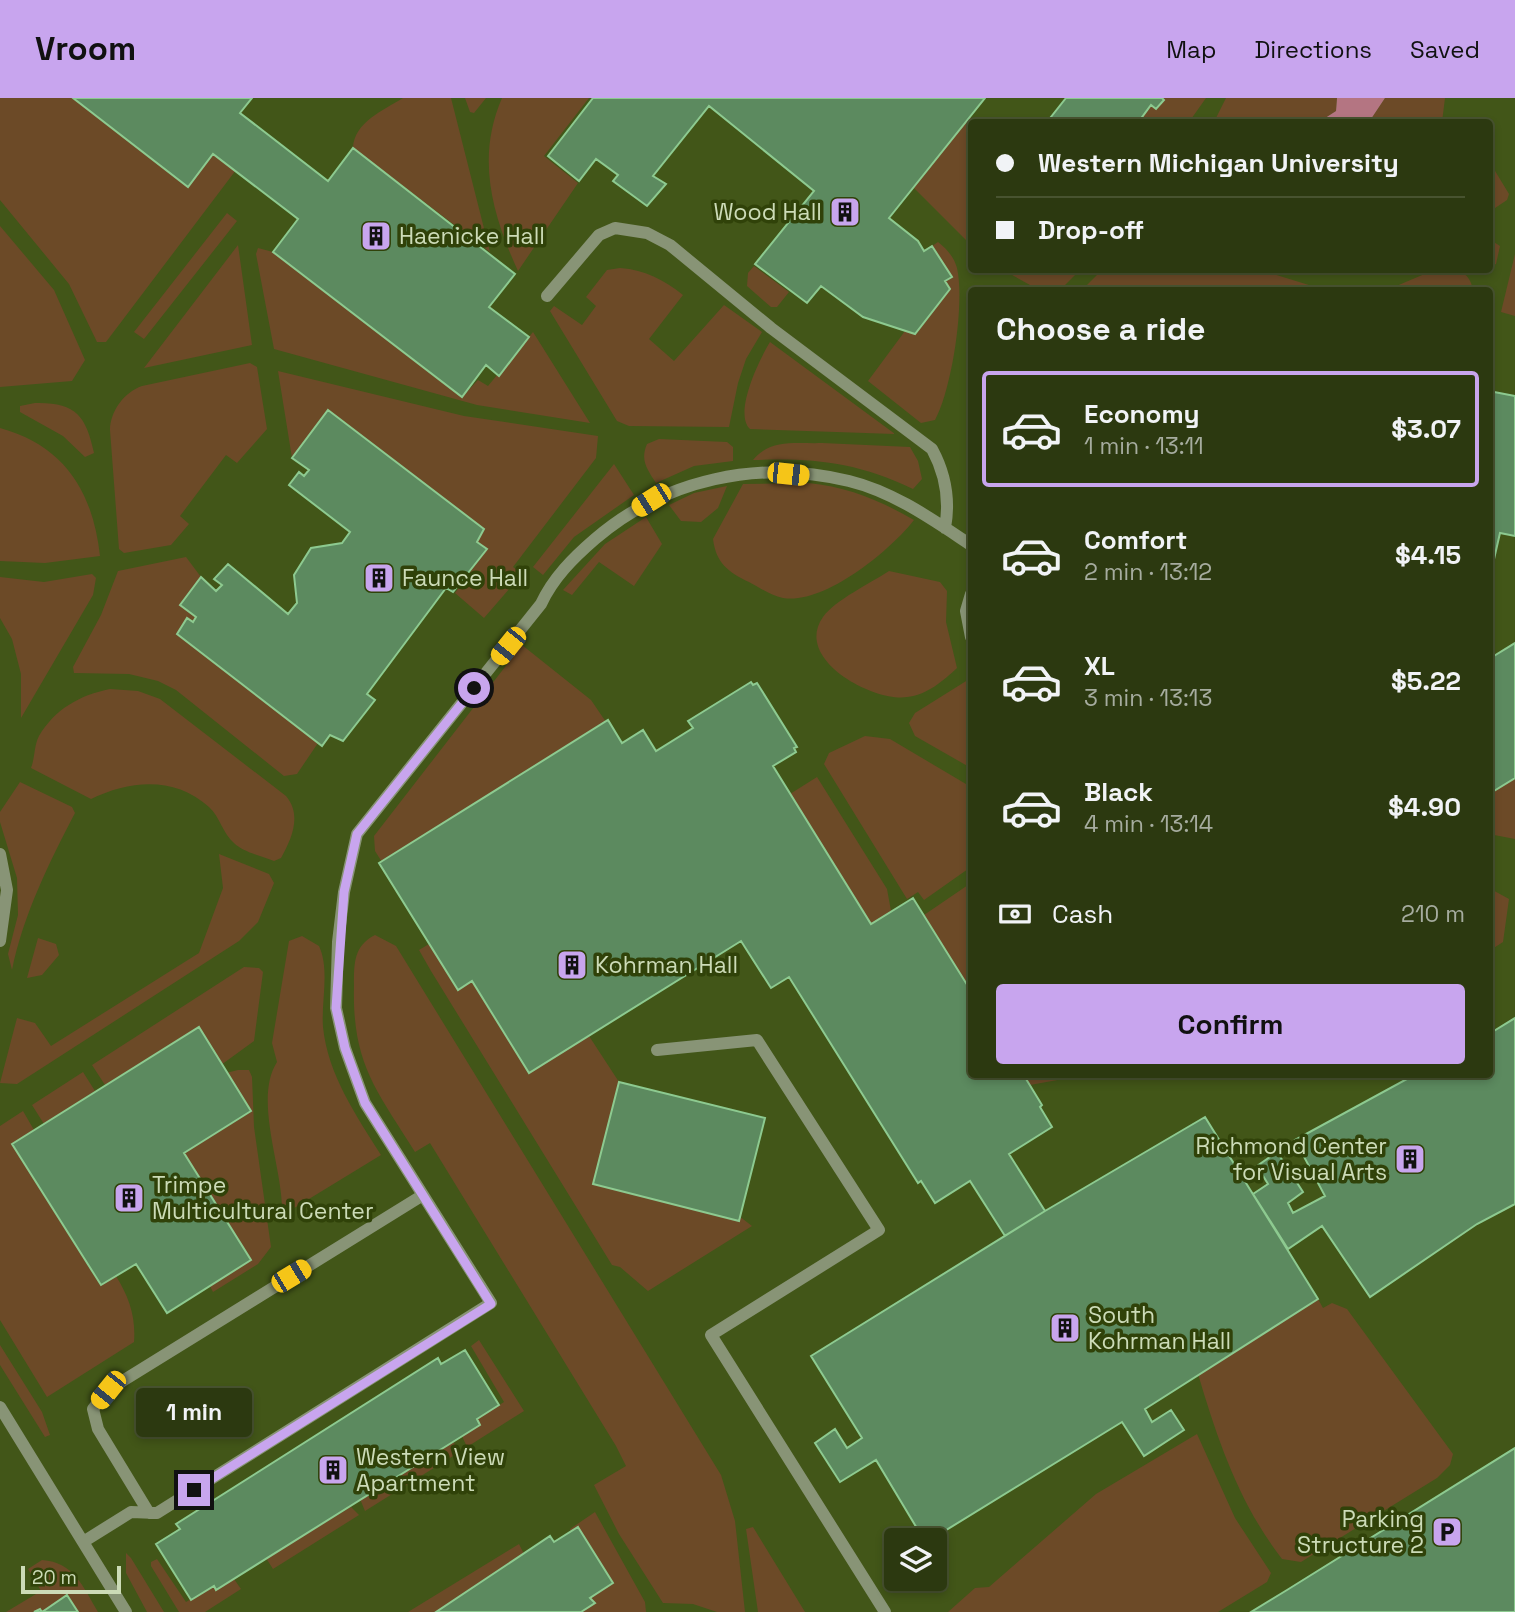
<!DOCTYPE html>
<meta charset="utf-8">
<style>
body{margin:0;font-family:"Space Grotesk",sans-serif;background:#344019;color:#f1f3f6;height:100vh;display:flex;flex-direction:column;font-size:26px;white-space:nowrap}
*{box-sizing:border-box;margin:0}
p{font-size:23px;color:#a6ac9f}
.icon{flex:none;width:38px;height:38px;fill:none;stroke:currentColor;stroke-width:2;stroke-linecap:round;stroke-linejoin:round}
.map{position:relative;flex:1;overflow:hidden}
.side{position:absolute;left:968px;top:189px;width:525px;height:791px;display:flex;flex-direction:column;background:#2c3910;border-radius:7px;box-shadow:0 4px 10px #0003,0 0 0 2px #485330}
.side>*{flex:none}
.hud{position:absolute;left:968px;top:21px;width:525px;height:154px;border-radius:7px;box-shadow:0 4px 10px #0003,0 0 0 2px #485330;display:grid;align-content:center;height:154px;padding:0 28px;background:#2c3910}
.controls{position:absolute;left:884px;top:1430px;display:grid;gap:14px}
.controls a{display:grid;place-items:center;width:63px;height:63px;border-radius:7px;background:#2c3910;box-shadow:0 4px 10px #0003,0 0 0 2px #485330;font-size:35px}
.scale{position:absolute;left:21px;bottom:18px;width:100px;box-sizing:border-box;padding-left:7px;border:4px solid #ccdbb7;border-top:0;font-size:19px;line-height:24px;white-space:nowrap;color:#ccdbb7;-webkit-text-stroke:5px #304209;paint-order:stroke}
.end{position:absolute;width:32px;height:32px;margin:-16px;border:9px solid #c8a5ee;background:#111;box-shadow:0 0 0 4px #111}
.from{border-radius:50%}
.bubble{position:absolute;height:49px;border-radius:7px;background:#2c3910;box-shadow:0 4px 10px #0003,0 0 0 2px #485330;font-size:23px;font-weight:600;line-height:49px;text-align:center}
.car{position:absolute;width:21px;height:42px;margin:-21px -10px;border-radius:9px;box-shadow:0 0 5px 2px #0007;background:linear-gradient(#f5c518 24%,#345 0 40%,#f5c518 0 76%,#345 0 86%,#f5c518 0)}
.hud b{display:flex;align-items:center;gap:24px;height:66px;font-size:26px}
.hud b+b{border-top:2px solid #485330}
.hud i{width:18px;height:18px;background:#f1f3f6}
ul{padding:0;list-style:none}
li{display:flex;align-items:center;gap:21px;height:116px;margin:0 14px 10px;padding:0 14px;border:4px solid transparent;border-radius:7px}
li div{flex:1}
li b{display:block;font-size:26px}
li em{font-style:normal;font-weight:600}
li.current{border-color:#c8a5ee}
li>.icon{width:63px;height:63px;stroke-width:1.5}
h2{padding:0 28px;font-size:32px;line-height:84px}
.pay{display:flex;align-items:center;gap:18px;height:77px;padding:0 28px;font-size:26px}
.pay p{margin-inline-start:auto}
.cta{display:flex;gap:14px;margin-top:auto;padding:14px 28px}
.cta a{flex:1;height:80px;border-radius:7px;background:#c8a5ee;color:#111;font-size:28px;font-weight:600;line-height:80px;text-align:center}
header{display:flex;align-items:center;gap:42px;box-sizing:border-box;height:98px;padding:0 35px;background:#c8a5ee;color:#111}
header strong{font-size:33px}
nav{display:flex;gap:38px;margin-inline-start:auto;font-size:24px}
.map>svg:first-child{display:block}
.built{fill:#425618;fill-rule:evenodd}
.green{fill:#6c4a27}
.water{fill:#b47582}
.building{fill:#5c8a5f;stroke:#8dca90;stroke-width:2}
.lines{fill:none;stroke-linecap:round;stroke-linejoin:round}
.minor{stroke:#889476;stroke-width:12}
.route{stroke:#c8a5ee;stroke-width:9}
.labels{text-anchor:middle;stroke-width:7;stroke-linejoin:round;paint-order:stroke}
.poi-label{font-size:23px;fill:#ccdbb7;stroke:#304209;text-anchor:start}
</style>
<header>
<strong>Vroom</strong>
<nav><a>Map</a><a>Directions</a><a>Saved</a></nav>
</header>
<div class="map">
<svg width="1515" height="1514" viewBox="0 0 1515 1514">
<rect width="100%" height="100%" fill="#3a4c16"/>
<path class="built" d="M0 0H1515V1514H0ZM971 24H1489V172H971ZM971 192H1489V976H971ZM896 1442H934V1480H896Z"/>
<path class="green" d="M0 0H73L187 88 213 56 236 72 106 244H97L69 186 0 102Z
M403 0H451L490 154 353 50C354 24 384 12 403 0Z
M465 0H486L474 15 470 14Z
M502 0H589L544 58 578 85 518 173C492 116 476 60 502 0Z
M1162 0H1206L1189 24 1140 22 1151 7 1157 11 1164 2Z
M1226 0H1337L1336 13 1322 22 1214 24Z
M1385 0H1445L1442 24H1369Z
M970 19 977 24H971V147L914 90Z
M1489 63 1509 96 1507 102 1489 114Z
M227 115 237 123 144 241 134 234Z
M0 128 54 192 85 262 72 283 0 289Z
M1489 141 1500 148 1496 166 1490 169Z
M938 144C947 151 954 159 957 170 965 205 952 291 935 322L921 325 868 283 905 233 916 236 950 191 945 183 951 179 932 148Z
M238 147 252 247 144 270Z
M258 150 273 154 462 299 478 282 488 288 533 234 590 325 477 307 274 251 256 156Z
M1515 156V218L1501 214Z
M754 168 789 194 777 209H771L747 188 748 175Z
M620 170C646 172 664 182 683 197L649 241 674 263 724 207 762 234 746 261 738 285 729 329 629 328 617 323 550 213 554 208 582 227 596 208 586 199 607 172Z
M1003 172H1080L1065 187H1049L1039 192Z
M1102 172H1260L1325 192H1082Z
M1307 172H1391L1330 177Z
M1434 172C1453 171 1469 170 1473 192H1387Z
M971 209V294L966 297Z
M770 244 895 336 750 331C733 315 760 260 770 244Z
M250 265 257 269 267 331 237 365 226 357 180 418 189 426 171 447 124 455 119 451 110 332C110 314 124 294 142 288Z
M278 273 464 318 598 338 596 360 513 469 522 476 484 520 455 495 487 451 477 444 484 431 328 312 292 360Z
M35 305C75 304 86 317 94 355L85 359 63 338 20 314V308Z
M0 330C65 348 93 394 100 458L45 465 0 463Z
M659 341 727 344 733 349V363L694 368 656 385C647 371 640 362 647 346Z
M822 345 910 349 918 363 922 381 913 391C856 364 815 360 753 362 771 340 796 346 822 345Z
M614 366 634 397 574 439 543 477 533 469Z
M808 385C848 389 879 402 914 422 890 453 824 507 783 500 771 498 759 489 749 484 728 474 716 465 713 441L743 386Z
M727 388 718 410 701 424 681 423 669 407 694 395Z
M646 419 662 446 634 488 599 464 572 497 563 492 605 446Z
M186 459 201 479 181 507 196 519 177 536 318 645 297 676 284 678 176 592 158 583 129 576 74 575 73 569 101 517 118 473Z
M889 473 940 484 947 493 946 524 957 570C943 583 927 597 907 599 873 604 793 561 823 519 835 502 871 485 889 473Z
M92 476 96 480 93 497 21 620V576L12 541 0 520V479L44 484Z
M522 547 591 602 606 624 382 764 375 753 374 738Z
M971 580V670L915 638 909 625 915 615Z
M110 591 138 593 160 601 286 698C302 717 292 740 281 760L274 763C261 758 243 754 234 745 223 736 220 719 209 709 175 678 130 682 91 701L31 670C35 660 34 647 39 638 55 611 80 597 110 591Z
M865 638 890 641 971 689V760L968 771 924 802 918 794 907 801 824 666 829 655Z
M817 679 887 791 891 813 871 826 790 696Z
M1515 680V741L1489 736V696Z
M20 684 72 709 75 715C50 763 23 817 12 872L8 856 18 817 17 780 0 724V714Z
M219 756 269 776 274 785 258 824 239 843 17 986 0 985 17 920 35 925 51 948 199 855 223 790Z
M968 787H971V893L924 817Z
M1489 790 1509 801 1503 844 1489 853Z
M375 837 396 848 721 1377 735 1423 745 1514H717L693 1506 663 1505 619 1436 594 1387 626 1368 616 1348 430 1045 415 1054C375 990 352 965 354 887 354 864 354 848 375 837Z
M302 838 319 848C330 872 321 903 323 929 328 977 356 1017 381 1057L286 1115 282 1108C281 1066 254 1000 277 964L272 945 289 843Z
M38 840 56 846 59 857 42 877 27 880Z
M429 846 458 892 472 883 529 975 589 938 619 984 593 1086 738 1123 739 1118 752 1128 648 1193 620 1169 612 1167 431 873 419 852Z
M244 869 259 870 263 874 254 943 221 967 198 929 105 987 92 967Z
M238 972H249L252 979 254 1029 271 1149 258 1166 213 1194 210 1188 251 1162 184 1055 251 1014 226 975Z
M83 974 95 993 44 1026 32 1007Z
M1023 977H1085L1030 987Z
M23 1013 34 1032 12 1046 100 1187 116 1178C129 1199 136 1219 134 1244L47 1299 0 1222V1028Z
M1318 1201 1323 1210 1332 1205 1347 1211 1453 1356 1450 1367 1437 1380 1301 1464 1282 1461C1239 1405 1218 1343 1198 1276Z
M479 1242 524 1313 467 1349 462 1338 480 1327 477 1321 504 1304 471 1248Z
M0 1247 42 1314 50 1337 45 1339 0 1267Z
M1197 1336 1235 1420 1271 1475 1267 1484 1218 1514H948L975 1490 989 1489 1096 1396Z
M453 1344 461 1353 365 1413 360 1401Z
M351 1409 359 1417 273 1471 266 1460Z
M595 1414 645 1504 646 1514H581L594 1506 590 1500 613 1485 578 1430 571 1434 570 1431Z
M753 1429 805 1514H758L746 1431Z
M519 1446 524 1456 436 1514H408Z
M126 1455 131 1460 164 1514H147L126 1475Z
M157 1461 186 1504 214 1488 217 1492 234 1481 241 1491 205 1514H179L151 1468V1464Z
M42 1462C74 1464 83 1489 98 1514H78L67 1498 42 1514 40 1511 34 1514H6L41 1493 28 1471Z"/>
<path class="water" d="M1337 0H1385L1369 24H1304L1322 22 1336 13Z"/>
<path class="building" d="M73 0H252L240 15 328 83 353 50 515 176 489 209 529 239 499 278 486 267 462 299 273 154 298 121 213 56 188 89Z
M593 0H985L889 120 918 143 924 153 932 148 952 179 945 183 950 191 915 236 863 219 821 188 807 205 755 166 814 93 709 8 653 78 666 86 647 108 613 83 618 77 596 61 579 83 548 58Z
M1066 0H1162L1164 2 1156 11 1151 7 1140 22 1144 24H1047Z
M1489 293 1515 298V438L1500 435 1489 483Z
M328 312 484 431 477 444 487 451 453 494 446 490 367 596 375 602 343 643 330 637 322 648 177 536 187 520 193 524 196 519 180 507 201 479 216 493 222 487 214 481 228 466 288 516 297 505 294 477 311 450 342 445 350 434 289 387 299 374 304 378 309 372 292 360Z
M1515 545V680L1489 696V561Z
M751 584 753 587 757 585 797 649 794 650 796 654 773 668 871 826 913 800 971 893V976H1023L1042 1007 1040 1009 1052 1029 1009 1056 1045 1113 1005 1138 970 1083 935 1105 921 1083 918 1085 789 879 771 890 741 843 529 975 472 883 458 892 379 765 608 622 622 645 643 632 656 653 693 630 688 623Z
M1515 920V1106L1477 1126 1370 1199 1322 1128 1288 1151 1253 1096 1268 1086 1257 1068 1277 1054 1303 1094 1288 1105 1293 1115 1325 1098 1295 1042 1416 976H1489V936Z
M199 929 251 1013 184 1055 251 1162 167 1215 136 1166 101 1187 12 1046Z
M619 984 765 1020 739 1123 593 1086Z
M1205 1019 1318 1201 1145 1311 1152 1324 1171 1312 1184 1332 1144 1358 1122 1324 930 1442H924L876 1362 840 1384 815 1345 835 1331 847 1350 862 1340 811 1258 1045 1113Z
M465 1252 499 1307 477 1321 480 1327 216 1492 214 1488 191 1502 156 1446 180 1431 176 1426 438 1260 441 1266Z
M1515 1350V1514H1251L1287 1492Z
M578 1429 613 1485 590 1500 595 1505 581 1514H436L550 1438 554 1444Z
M67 1497 78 1514H34L40 1511 42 1514Z"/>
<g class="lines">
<path class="minor" d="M547 198 599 137 615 130 647 135 670 147 771 230 932 351C945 375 950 403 945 430
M971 496 966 513 971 539
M0 756 7 792 0 843
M657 952 757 942 879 1132 711 1237 885 1514
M0 1309 126 1514
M149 1415 98 1331 93 1311 108 1292 423 1097
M83 1444 131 1414 157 1415 491 1205 365 1005 345 950 336 910 338 844 344 794 357 736 541 506C553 480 573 460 595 441 665 381 759 361 849 383 894 394 933 422 971 447"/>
</g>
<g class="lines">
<path class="route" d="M194 1392 491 1206 365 1005 345 950 336 910 344 794 357 736 474 590"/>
</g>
<defs>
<g id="building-square" transform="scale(1.575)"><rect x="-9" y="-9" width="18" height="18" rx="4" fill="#c8a5ee" stroke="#304209"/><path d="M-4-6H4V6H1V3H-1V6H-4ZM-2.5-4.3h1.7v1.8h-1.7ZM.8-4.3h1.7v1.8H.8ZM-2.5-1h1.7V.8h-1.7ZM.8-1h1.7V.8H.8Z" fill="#111"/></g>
<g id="parking-square" transform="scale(1.575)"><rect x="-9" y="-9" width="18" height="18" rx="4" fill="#c8a5ee" stroke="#304209"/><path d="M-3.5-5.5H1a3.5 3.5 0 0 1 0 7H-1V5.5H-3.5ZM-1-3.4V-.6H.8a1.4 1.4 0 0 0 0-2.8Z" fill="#111"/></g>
</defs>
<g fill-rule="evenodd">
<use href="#building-square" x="845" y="114"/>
<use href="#building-square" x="376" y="138"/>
<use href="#building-square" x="379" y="480"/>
<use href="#building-square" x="572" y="867"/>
<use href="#building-square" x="1410" y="1061"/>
<use href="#building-square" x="129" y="1100"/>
<use href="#building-square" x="1065" y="1230"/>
<use href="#building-square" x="333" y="1372"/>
<use href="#parking-square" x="1447" y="1434"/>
</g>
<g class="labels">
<g class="poi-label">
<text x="822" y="122" text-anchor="end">Wood Hall</text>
<text x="399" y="146">Haenicke Hall</text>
<text x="402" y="488">Faunce Hall</text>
<text x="595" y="875">Kohrman Hall</text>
<text x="1387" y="1056" text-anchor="end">Richmond Center<tspan x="1387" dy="26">for Visual Arts</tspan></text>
<text x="152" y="1095">Trimpe<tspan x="152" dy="26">Multicultural Center</tspan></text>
<text x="1088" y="1225">South<tspan x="1088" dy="26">Kohrman Hall</tspan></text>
<text x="356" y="1367">Western View<tspan x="356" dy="26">Apartment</tspan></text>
<text x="1424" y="1429" text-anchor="end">Parking<tspan x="1424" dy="26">Structure 2</tspan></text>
</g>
</g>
</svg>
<div class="controls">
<a><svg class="icon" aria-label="layers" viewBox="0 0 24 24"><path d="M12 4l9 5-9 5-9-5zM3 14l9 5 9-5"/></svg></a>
</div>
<div class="scale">20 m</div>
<i class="end from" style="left:474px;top:590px"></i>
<i class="end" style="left:194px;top:1392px"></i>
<div class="bubble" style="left:136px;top:1290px;width:116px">1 min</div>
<i class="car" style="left:788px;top:376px;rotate:96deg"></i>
<i class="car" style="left:651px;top:402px;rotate:238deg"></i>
<i class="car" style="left:508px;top:548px;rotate:219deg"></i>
<i class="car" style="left:291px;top:1178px;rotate:59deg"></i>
<i class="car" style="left:108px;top:1292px;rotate:219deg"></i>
<div class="hud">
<b><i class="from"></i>Western Michigan University</b>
<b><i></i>Drop-off</b>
</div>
<section class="side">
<h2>Choose a ride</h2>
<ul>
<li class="current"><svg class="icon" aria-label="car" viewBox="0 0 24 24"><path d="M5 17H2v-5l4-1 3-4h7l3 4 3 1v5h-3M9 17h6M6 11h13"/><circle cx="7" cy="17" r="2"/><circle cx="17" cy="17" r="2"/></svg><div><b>Economy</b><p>1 min · 13:11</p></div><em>$3.07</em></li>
<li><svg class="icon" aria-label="car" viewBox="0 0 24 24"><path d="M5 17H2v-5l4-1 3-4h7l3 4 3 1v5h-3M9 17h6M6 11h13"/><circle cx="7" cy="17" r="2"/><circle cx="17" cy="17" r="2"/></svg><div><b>Comfort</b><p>2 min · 13:12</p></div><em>$4.15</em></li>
<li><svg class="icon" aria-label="car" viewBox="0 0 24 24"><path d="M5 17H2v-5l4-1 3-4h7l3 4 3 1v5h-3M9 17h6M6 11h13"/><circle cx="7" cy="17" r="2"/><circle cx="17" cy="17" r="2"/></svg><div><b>XL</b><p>3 min · 13:13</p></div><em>$5.22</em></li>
<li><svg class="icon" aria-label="car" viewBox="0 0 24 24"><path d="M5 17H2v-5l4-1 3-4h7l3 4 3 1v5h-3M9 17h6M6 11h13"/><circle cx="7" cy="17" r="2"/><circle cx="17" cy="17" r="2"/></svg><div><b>Black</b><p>4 min · 13:14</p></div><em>$4.90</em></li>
</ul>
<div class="pay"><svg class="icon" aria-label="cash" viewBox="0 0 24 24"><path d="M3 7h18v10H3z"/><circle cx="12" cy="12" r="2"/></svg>Cash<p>210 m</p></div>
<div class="cta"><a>Confirm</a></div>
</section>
</div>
